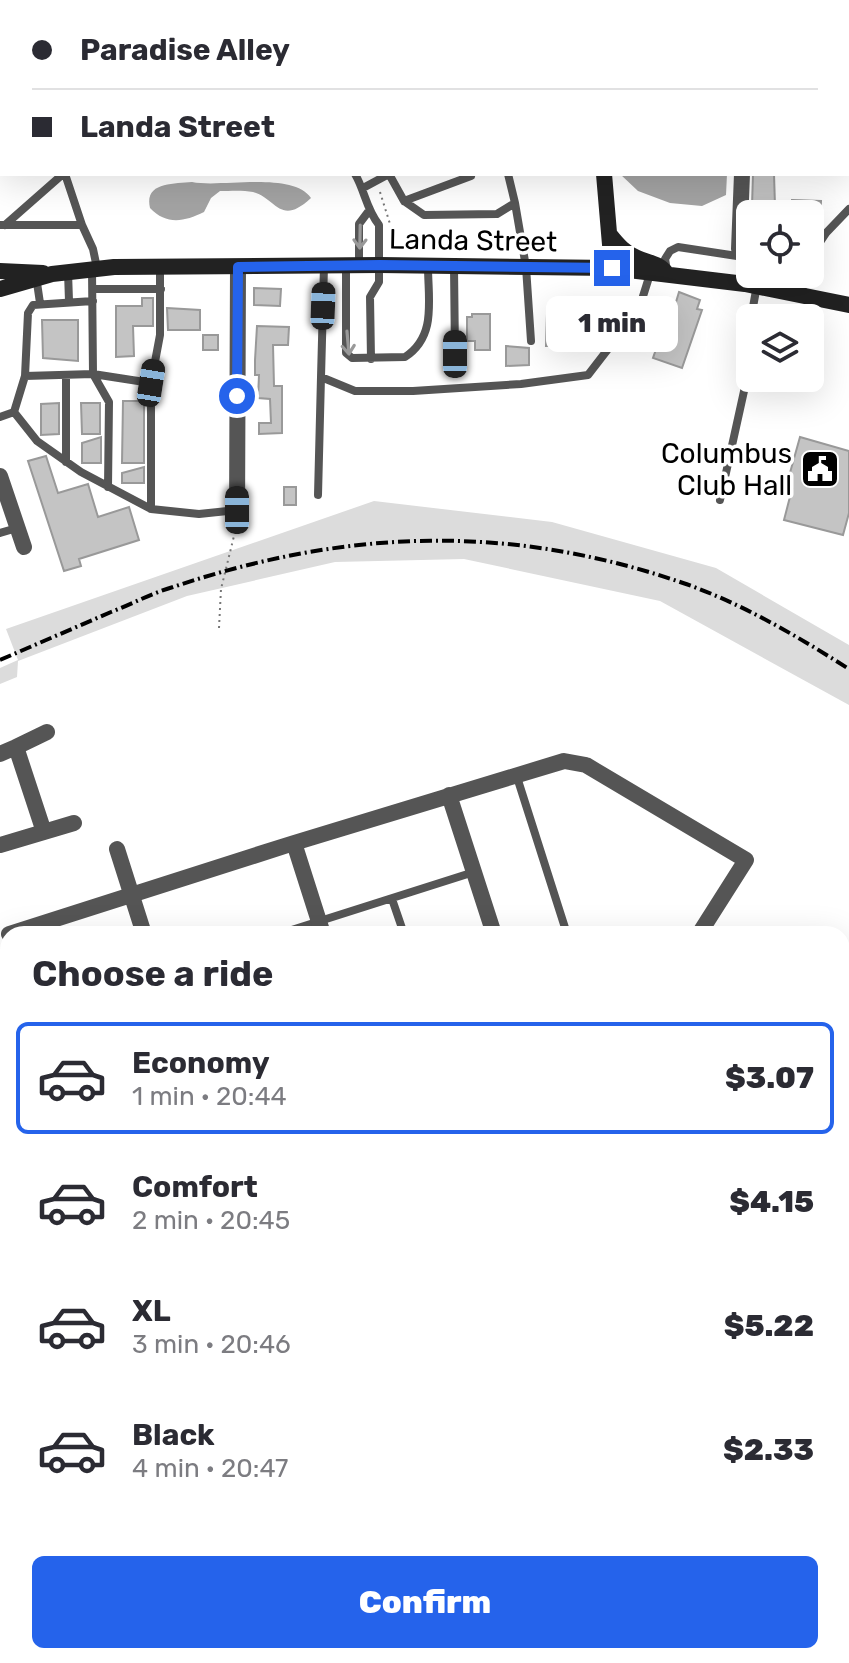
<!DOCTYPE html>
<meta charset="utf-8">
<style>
body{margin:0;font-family:Rubik,sans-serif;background:#f7f7f7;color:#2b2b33;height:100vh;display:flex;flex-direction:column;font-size:30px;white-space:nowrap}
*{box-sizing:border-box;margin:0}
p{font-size:26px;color:#7c7c81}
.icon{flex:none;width:44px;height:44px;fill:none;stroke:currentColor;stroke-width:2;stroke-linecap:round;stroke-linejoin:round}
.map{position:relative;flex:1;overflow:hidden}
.panel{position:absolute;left:0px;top:926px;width:850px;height:738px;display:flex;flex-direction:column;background:#fff;border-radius:24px 24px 0 0;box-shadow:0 8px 32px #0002}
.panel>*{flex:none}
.top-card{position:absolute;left:0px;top:0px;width:850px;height:176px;box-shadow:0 8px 32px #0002;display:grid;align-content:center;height:176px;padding:0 32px;background:#fff}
.controls{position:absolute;left:736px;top:200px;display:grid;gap:16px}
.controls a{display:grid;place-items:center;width:88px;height:88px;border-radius:12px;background:#fff;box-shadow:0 8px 32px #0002;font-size:40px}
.end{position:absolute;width:36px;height:36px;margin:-18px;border:10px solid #2563eb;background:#fff;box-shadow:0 0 0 4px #fff}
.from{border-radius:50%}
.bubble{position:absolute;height:56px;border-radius:12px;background:#fff;box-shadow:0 8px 32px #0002;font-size:26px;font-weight:800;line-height:56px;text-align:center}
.car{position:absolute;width:24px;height:48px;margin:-24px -12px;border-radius:10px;box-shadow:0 0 6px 2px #0007;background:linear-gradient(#222 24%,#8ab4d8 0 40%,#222 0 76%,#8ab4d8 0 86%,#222 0)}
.top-card b{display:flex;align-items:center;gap:28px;height:76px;font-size:30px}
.top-card b+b{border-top:2px solid #e1e1e2}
.top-card i{width:20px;height:20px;background:#2b2b33}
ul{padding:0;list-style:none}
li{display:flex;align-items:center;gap:24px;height:112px;margin:0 16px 12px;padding:0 16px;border:4px solid transparent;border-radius:12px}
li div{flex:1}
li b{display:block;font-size:30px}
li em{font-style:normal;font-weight:800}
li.on{border-color:#2563eb}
li>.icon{width:72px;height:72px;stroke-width:1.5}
h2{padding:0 32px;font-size:36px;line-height:96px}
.primary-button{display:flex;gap:16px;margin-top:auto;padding:16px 32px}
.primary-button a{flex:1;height:92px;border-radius:12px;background:#2563eb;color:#fff;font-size:32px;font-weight:800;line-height:92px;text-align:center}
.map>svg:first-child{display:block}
.green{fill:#dcdcdc}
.water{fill:#a3a3a3}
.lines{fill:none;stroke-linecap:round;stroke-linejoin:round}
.stream{stroke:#a3a3a3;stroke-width:4}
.river{stroke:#a3a3a3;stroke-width:22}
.building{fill:#c4c4c4;stroke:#999;stroke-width:2}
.path{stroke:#777;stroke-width:2;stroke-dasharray:2 4;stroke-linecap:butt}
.lane{stroke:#555;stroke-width:8}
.street{stroke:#555;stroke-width:16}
.secondary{stroke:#222;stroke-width:16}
.rail{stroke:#000;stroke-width:4;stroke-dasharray:12 4 2 4;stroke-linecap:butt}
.oneway{stroke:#999}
.route{stroke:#2563eb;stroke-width:10}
.labels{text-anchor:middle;stroke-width:7;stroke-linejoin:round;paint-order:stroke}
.street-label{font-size:28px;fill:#000;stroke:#fff}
.poi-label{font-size:28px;fill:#000;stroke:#fff;text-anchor:end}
</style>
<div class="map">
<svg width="849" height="1663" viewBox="0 0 849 1663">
<rect width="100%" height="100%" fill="#fff"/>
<path class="green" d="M374 501 552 522 716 568 849 645V705L660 601 464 559 335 562 187 596 18 661 17 677 0 684V668L18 660 6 629Z
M849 981V1214L842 1220V987Z
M8 1371V1589L0 1598V1375Z"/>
<path class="water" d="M620 174H727L726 195 702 206 670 203 638 191Z
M192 182C221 188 292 171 311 198 280 227 276 198 253 192 243 190 230 191 220 191L211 198 204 212C184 222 166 225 150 208 144 182 173 184 192 182Z"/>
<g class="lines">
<path class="stream" d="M842 1267 849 1260"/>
<path class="river" d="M842 1082 849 1059
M0 1449 8 1443"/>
</g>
<path class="building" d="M753 174H774L775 206H752Z
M792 200 821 201 820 225H810V214H791Z
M254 288 281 289 280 306 254 305Z
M679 292 700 300 697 309 702 310 682 368 653 358 673 301 676 302Z
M142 298H153V326H133L134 356 116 357V306H142Z
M167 308 200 310V330H168Z
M472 314H490V350H475V341H467V317H472Z
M547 314H563L562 346H546Z
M42 320H78V361L43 358Z
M257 326 289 327 288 345H273L274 386H282V433L259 434V423H271L270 399 258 398 259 375H255V360Z
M203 335H218V350H203Z
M506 346 529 348V365L506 366Z
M123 401H144V463H122Z
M59 403V434L41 435V404Z
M81 403H100V434H82Z
M101 437V463H82V443Z
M800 437 849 451V513L843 535 784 520 792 489 786 487Z
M46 456 58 493 88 484 98 517 129 507 139 540 79 559 81 566 64 571 28 461Z
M144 467V483H122V473Z
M284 487H296V505H284Z"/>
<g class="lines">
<path class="path" d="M298 0 301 2
M802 0 803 2
M380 192 395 240
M219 628 221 589 234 536"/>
<path class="lane" d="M263 0 266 2
M322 0 323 2
M167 2V0
M279 2 280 0
M65 174 82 225
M355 174C365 191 366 209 379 225V282L370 297 371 359
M389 174 404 201 424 215 497 214 515 203 508 174
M363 188 389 174
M404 201 471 176
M515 203 526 267 531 341
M0 225H82L93 249 97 268
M5 225 63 174
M810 257 826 233 849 209
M359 264V224L368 212
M346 265V353L352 358 405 357C437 336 428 300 428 266
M324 266 321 377 355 391H413L521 384 588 375 639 309 650 274
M454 267 455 354
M667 271 665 259 670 251 678 247 750 258
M68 272 69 301
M36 276 40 303
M93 289H161
M802 294 804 274
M751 318 759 274
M93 374 109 402 108 487
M93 374 151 383
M66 375V462
M25 376 93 374 92 270
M14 412 37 441 81 472 151 509 199 514 237 510
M0 417 14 412 25 376 28 313 33 305 93 301
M318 495 321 377
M720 500 748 373 750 343
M151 509V383L160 335V267
M0 533 17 528
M516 774 567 934
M392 899 404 934
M279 934 474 872
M0 1252 8 1244
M0 1257 8 1264"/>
<path class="street" d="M718 0V2
M739 249 742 174
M0 476 24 547
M237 523 238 267
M16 747 47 732
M0 754 16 747 44 832
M449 795 494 934
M294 843 323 934
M0 845 74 823
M117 849 144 934
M9 934 294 843 564 761 586 765 746 860 699 934
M0 1017 8 1042
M0 1338 8 1333
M842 1387 849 1378
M842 1623 849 1615
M250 1656 259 1663
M678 1656 687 1663
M72 1663 78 1656
M323 1663 331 1656
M810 1663 815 1656"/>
<path class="secondary" d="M559 0V2
M604 174 612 268
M610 235C618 245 625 253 637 258 649 263 659 263 667 274
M0 271 43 273
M0 289 52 274 114 267 380 265 612 268 745 284 849 305"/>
<path class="rail" d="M0 660C37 644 74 628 111 612 132 604 152 593 173 587 346 529 509 523 683 583 741 603 797 636 849 669
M842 1247 849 1241
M352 1663 361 1656"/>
</g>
<defs><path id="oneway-shaft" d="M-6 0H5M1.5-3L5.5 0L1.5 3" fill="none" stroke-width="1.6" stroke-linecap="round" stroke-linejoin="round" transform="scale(2)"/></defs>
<g class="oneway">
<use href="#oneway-shaft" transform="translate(360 237) rotate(91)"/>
<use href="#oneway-shaft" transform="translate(348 343) rotate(85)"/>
</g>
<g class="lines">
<path class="route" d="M237 396 238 267 380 265 612 268"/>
</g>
<defs>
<g id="civic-square" transform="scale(2)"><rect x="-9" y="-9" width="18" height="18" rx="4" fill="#000" stroke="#fff"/><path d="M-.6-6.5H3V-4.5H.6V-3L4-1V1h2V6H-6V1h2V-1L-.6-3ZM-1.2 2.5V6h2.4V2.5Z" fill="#fff"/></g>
</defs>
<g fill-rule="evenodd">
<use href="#civic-square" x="820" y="469"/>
</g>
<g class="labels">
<g class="street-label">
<text transform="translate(473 240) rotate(1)" y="10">Landa Street</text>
</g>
<g class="poi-label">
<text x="792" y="463">Columbus<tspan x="792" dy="32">Club Hall</tspan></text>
</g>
</g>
</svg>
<div class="controls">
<a><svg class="icon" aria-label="locate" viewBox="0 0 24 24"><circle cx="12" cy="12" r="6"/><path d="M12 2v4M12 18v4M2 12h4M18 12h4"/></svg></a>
<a><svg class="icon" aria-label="layers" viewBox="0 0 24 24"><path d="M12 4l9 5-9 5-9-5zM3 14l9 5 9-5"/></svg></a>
</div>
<i class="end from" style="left:237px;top:396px"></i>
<i class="end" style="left:612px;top:268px"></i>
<div class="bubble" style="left:546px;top:296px;width:132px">1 min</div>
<i class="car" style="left:323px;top:306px;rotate:2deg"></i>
<i class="car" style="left:455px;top:354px;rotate:0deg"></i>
<i class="car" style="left:151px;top:383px;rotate:9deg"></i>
<i class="car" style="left:237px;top:510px;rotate:0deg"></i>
<div class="top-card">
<b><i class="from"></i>Paradise Alley</b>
<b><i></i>Landa Street</b>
</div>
<section class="panel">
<h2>Choose a ride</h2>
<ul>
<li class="on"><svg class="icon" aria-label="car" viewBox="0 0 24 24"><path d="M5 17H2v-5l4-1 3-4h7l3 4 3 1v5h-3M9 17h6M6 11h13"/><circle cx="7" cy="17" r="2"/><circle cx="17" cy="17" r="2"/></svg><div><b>Economy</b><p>1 min · 20:44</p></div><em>$3.07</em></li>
<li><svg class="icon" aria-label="car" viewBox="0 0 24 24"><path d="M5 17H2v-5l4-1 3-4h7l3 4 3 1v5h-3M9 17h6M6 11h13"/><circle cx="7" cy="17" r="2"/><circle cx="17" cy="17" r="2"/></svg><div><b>Comfort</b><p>2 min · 20:45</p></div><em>$4.15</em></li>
<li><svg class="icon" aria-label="car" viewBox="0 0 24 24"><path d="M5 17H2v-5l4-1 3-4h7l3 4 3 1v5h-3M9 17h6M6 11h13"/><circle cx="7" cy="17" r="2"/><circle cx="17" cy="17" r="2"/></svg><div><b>XL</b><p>3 min · 20:46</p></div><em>$5.22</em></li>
<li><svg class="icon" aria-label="car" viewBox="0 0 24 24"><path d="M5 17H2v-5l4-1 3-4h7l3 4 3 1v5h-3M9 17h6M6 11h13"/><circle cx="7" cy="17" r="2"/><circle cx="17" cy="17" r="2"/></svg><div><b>Black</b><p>4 min · 20:47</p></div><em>$2.33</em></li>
</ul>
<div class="primary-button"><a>Confirm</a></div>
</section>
</div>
